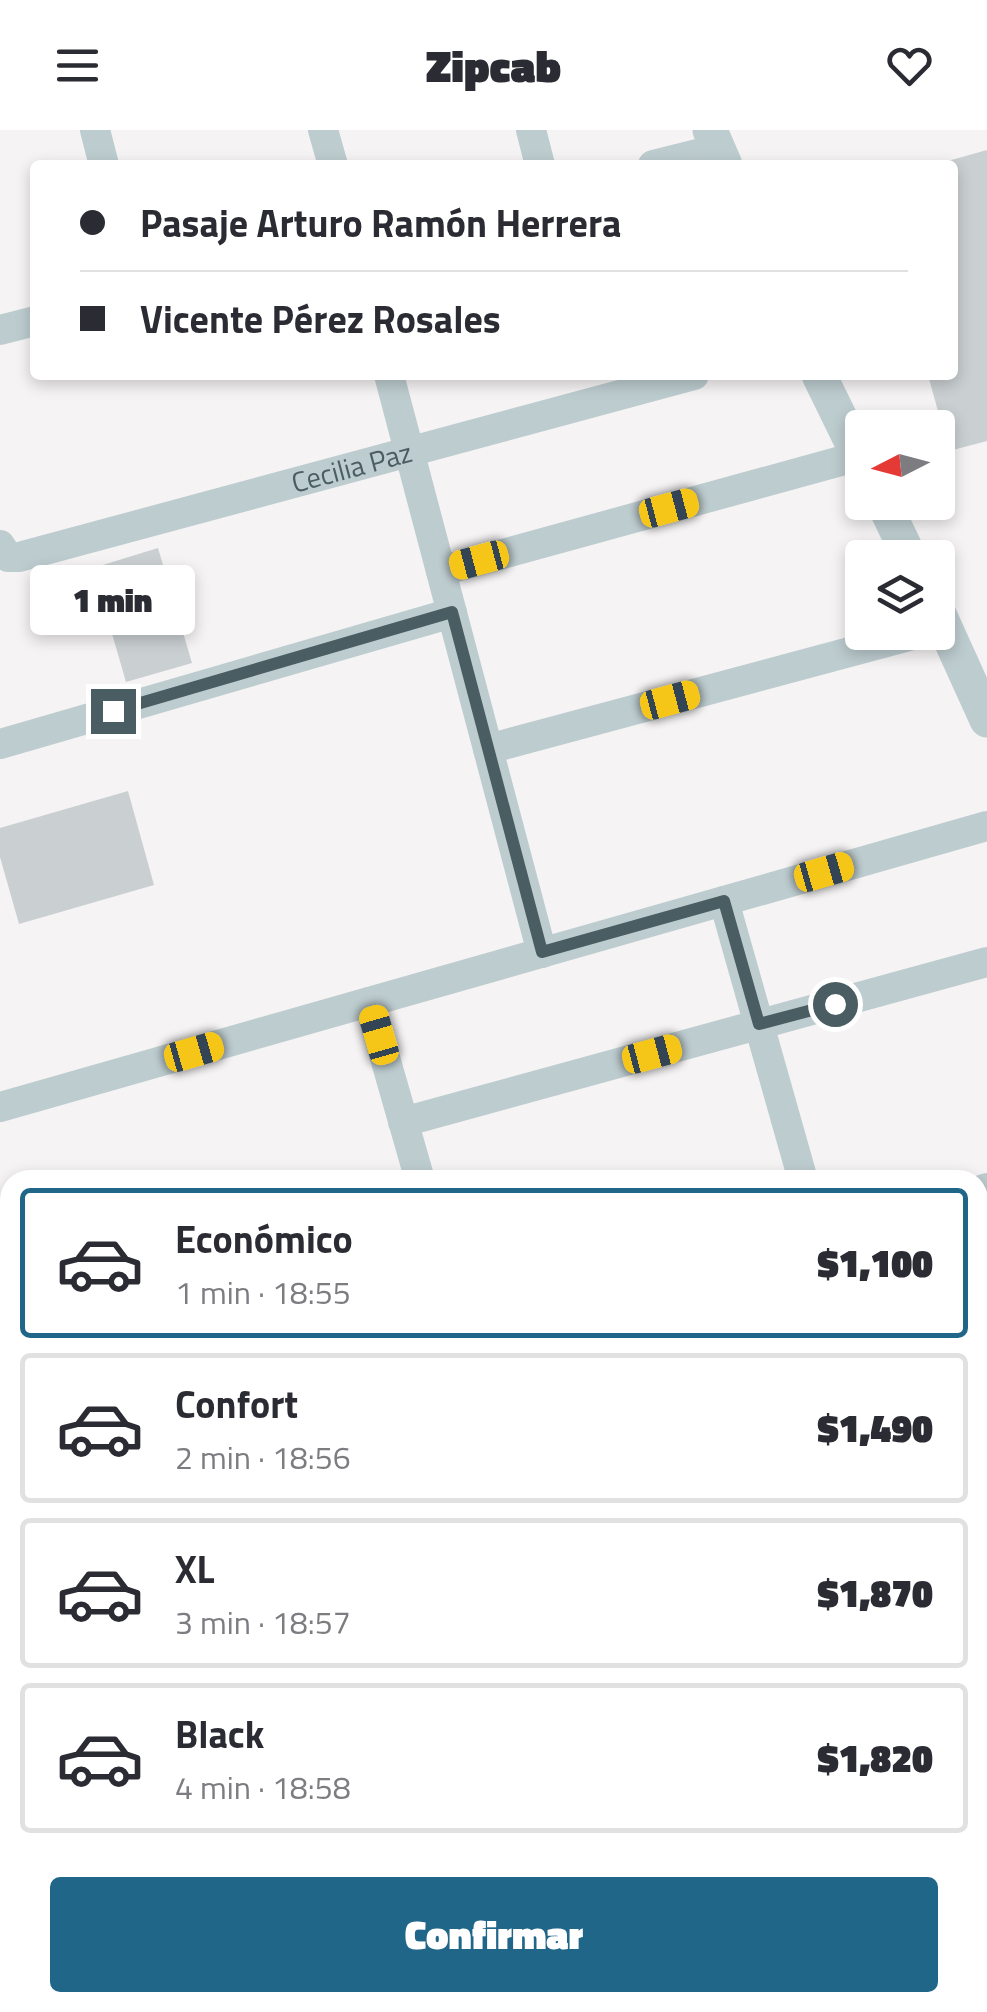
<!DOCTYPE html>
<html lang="es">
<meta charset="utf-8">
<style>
body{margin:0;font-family:"Titillium Web",sans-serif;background:#f7f7f7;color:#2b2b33;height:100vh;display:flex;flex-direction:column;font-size:38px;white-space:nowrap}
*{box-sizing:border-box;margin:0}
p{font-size:32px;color:#7c7c81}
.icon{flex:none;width:55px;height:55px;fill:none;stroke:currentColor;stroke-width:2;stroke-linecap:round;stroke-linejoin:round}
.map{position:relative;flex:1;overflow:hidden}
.side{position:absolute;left:0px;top:1040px;width:988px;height:842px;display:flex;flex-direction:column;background:#fff;border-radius:30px 30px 0 0;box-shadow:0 5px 15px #0003}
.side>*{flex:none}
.hud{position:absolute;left:30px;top:30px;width:928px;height:220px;border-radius:10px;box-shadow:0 5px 15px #0003;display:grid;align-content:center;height:220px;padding:0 50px;background:#fff}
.needle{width:65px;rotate:264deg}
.controls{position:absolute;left:845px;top:280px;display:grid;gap:20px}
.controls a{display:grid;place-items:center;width:110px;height:110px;border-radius:10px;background:#fff;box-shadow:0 5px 15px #0003;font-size:50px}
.end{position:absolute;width:45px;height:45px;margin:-22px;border:12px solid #495d62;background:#fff;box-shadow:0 0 0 5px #fff}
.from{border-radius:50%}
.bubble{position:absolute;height:70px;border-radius:10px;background:#fff;box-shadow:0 5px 15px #0003;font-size:32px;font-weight:800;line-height:70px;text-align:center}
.car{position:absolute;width:30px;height:60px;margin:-30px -15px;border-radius:12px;box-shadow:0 0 8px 2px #0007;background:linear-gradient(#f5c518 24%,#345 0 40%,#f5c518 0 76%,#345 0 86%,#f5c518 0)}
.hud b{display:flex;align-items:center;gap:35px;height:95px;font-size:38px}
.hud b+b{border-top:2px solid #e1e1e2}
.hud i{width:25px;height:25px;background:#2b2b33}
ul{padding:18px 0 0;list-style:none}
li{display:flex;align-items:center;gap:30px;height:150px;margin:0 20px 15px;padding:0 30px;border:5px solid #e1e1e2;border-radius:10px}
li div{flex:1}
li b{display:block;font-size:38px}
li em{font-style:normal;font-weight:800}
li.selected{border-color:#206688}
li>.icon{width:90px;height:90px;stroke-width:1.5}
.cta{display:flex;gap:20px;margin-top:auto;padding:20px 50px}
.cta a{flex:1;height:115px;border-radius:10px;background:#206688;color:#fff;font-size:40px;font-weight:800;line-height:115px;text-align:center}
header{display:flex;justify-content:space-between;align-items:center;height:130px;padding:0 50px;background:#fff;font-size:45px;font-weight:800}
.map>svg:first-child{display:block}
.building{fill:#cacfd2}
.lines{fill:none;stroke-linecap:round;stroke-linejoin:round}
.service{stroke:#bdcccf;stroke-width:15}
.minor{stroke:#bdcccf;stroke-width:30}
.tertiary{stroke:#bdcccf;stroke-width:35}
.primary{stroke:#b2cbd2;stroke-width:45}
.route{stroke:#495d62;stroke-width:12}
.labels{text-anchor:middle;stroke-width:8;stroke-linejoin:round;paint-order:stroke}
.street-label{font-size:28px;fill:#495d62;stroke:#fff}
</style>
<header><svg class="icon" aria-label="menu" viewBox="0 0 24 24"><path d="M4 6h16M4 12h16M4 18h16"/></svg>Zipcab<svg class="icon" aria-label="heart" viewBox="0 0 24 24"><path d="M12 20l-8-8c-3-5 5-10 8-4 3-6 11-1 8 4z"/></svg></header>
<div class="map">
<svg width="987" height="1882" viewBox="0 0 987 1882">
<rect width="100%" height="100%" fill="#f5f3f3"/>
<path class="building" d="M987 20V311L949 321 928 245H952V35L937 34Z
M158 418 192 533 126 552 93 438Z
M128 661 154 755 19 794 0 727V698Z
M129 1872H162L165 1882H99Z
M255 1872H298V1874L271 1881Z"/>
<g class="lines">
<path class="service" d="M403 1882 408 1872"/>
<g class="minor">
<path d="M95 0 104 35"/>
<path d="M323 0 333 35"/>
<path d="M531 0 540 35"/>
<path d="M653 35 717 19"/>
<path d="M0 200 35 191"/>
<path d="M389 245 542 823"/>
<path id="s1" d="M0 415 8 427H19L694 245"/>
<path d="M441 441 859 326"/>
<path d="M0 614 452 483"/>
<path d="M488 619 924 502"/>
<path d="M724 771 803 1050"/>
<path d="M369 872 420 1050"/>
<path d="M0 977 987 696"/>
<path d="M403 992 987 832"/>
<path d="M978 1061 987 1058"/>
<path d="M978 1285 987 1283"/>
<path d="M0 1338 10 1335"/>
<path d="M978 1501 987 1499"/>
<path d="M978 1672 987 1706"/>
<path d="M0 1702 10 1699"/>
<path d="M653 1872 656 1882"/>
</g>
<path class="tertiary" d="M710 0 725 35
M819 245 862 333
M883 372 910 428
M938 482 987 590
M0 1089 10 1126
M207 1872 209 1882"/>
<path class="primary" d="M978 1756 987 1754
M978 1810 987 1808
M477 1882 516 1872
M696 1882 733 1872"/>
</g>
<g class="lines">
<path class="route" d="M113 581 452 482 542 822 724 771 759 894 835 874"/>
</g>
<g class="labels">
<g class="street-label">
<text dy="10" stroke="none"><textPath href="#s1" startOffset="370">Cecilia Paz</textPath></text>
</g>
</g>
</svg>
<div class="controls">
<a><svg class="needle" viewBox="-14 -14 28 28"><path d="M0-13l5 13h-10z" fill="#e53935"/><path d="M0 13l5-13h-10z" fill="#7c7c81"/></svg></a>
<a><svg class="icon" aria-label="layers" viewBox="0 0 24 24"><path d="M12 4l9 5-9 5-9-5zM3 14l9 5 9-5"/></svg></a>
</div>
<i class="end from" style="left:835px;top:874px"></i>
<i class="end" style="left:113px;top:581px"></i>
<div class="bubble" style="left:30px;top:435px;width:165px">1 min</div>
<i class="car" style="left:669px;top:378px;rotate:75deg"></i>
<i class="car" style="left:479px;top:430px;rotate:255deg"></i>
<i class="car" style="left:670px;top:570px;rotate:75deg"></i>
<i class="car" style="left:824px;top:742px;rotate:74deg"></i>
<i class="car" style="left:379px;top:905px;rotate:344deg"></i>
<i class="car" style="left:194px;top:922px;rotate:74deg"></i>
<i class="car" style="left:652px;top:924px;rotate:75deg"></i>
<div class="hud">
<b><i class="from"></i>Pasaje Arturo Ramón Herrera</b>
<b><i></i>Vicente Pérez Rosales</b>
</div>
<section class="side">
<ul>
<li class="selected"><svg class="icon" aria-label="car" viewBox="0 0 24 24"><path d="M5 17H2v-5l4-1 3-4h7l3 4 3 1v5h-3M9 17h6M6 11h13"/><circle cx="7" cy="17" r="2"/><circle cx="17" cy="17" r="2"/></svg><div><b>Económico</b><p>1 min · 18:55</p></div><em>$1,100</em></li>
<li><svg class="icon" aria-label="car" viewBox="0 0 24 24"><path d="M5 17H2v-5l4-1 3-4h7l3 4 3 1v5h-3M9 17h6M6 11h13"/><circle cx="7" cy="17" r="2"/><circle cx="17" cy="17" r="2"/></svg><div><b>Confort</b><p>2 min · 18:56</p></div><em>$1,490</em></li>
<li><svg class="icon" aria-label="car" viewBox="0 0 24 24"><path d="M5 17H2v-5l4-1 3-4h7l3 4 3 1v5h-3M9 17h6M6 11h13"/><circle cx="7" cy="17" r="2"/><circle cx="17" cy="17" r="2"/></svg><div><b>XL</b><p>3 min · 18:57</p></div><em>$1,870</em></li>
<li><svg class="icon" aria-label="car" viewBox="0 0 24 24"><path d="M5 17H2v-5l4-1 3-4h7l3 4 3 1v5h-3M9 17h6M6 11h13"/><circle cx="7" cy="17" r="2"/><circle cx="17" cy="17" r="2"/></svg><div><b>Black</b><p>4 min · 18:58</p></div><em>$1,820</em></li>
</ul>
<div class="cta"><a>Confirmar</a></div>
</section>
</div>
